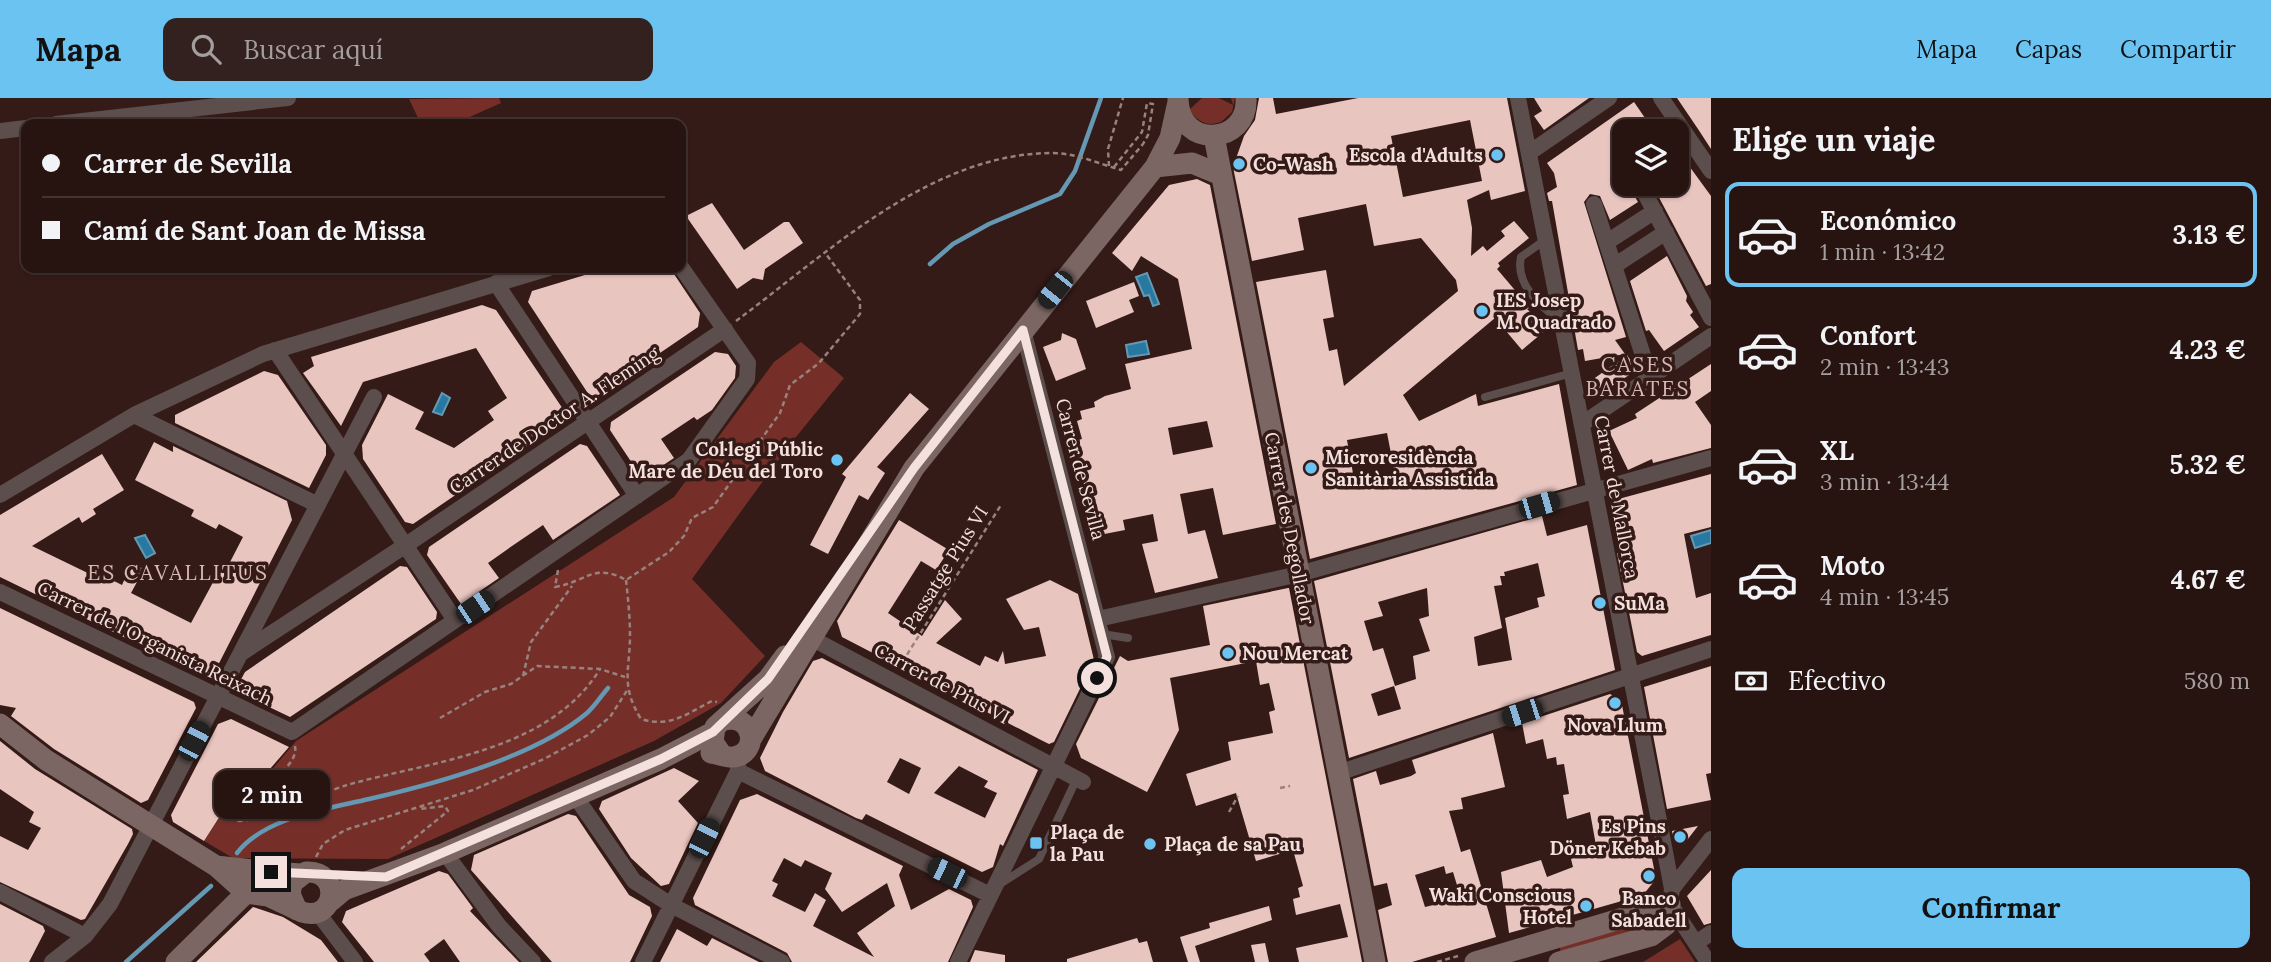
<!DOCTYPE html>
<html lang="es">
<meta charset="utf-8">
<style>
body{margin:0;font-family:Lora,serif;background:#33211f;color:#f1f3f6;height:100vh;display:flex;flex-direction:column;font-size:26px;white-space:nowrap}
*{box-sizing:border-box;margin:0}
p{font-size:23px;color:#a49e9f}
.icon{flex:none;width:38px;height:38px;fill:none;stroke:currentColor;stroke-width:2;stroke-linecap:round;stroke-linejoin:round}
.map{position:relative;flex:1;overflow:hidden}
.side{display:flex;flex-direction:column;background:#271411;width:560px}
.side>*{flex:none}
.hud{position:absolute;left:21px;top:21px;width:665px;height:154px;border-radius:14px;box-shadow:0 2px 5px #0004,0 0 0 2px #433331;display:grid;align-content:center;height:154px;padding:0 21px;background:#271411}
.fabs{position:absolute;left:1612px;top:21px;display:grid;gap:14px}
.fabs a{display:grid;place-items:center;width:77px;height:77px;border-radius:14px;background:#271411;box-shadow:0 2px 5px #0004,0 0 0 2px #433331;font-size:35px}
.end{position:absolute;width:32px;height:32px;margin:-16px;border:9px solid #f4e1de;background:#111;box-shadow:0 0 0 4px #111}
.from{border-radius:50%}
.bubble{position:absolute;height:49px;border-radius:14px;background:#271411;box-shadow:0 2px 5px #0004,0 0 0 2px #433331;font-size:23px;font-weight:700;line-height:49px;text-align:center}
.car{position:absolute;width:21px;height:42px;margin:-21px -10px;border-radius:9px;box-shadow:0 0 5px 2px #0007;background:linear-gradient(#222 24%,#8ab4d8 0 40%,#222 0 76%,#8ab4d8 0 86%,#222 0)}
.hud b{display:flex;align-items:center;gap:24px;height:66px;font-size:26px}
.hud b+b{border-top:2px solid #433331}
.hud i{width:18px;height:18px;background:#f1f3f6}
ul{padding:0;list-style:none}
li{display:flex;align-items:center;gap:21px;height:105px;margin:0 14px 10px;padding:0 7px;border:4px solid transparent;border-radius:14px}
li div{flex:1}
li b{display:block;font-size:26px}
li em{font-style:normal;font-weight:700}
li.on{border-color:#6bc3f2}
li>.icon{width:63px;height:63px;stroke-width:1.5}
h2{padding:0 21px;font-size:32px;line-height:84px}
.pay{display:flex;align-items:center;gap:18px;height:77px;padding:0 21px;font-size:26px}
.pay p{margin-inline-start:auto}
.primary-button{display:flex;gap:14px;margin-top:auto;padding:14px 21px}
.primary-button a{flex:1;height:80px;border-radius:14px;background:#6bc3f2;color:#111;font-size:28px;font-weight:700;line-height:80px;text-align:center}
header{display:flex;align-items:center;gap:42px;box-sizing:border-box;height:98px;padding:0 35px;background:#6bc3f2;color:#111}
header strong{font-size:33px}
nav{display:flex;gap:38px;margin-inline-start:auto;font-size:24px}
.search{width:490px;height:63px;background:#33211f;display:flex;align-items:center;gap:18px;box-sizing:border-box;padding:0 24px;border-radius:14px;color:#a49e9f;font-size:26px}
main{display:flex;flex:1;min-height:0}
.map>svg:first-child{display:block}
.green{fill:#762f28}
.water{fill:#2779a1;stroke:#6498b3;stroke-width:2}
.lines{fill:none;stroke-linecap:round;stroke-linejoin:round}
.stream{stroke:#6498b3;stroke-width:4.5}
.building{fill:#e9c5c0;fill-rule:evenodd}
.path{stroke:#98827e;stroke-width:2.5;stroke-dasharray:5 3.5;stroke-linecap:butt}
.lane{stroke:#5c4e4c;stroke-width:8}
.street{stroke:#5c4e4c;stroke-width:16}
.secondary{stroke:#7c6663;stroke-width:21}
.route{stroke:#f4e1de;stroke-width:9}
.poi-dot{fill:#6bc3f2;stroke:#341b17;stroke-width:2.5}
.labels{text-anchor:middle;stroke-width:7;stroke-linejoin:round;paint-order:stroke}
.poi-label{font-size:19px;font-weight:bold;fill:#f4e1de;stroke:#341b17;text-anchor:start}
.street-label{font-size:19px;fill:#f4e1de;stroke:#341b17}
.neighbourhood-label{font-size:21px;letter-spacing:2px;fill:#dab7b2;stroke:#341b17}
</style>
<header>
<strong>Mapa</strong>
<div class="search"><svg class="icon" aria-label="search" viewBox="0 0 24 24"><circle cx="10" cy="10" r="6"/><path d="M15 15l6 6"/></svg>Buscar aquí</div>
<nav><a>Mapa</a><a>Capas</a><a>Compartir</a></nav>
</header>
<main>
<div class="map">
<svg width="1711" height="864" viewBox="0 0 1711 864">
<rect width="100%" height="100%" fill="#341b17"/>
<path class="green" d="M499 0 501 5 454 26H421L409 1Z
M1202 0H1219L1233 7 1231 0H1235L1232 14 1221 24C1206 29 1199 24 1189 12Z
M801 244 844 280 787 350 692 481 765 558 721 605 654 643 388 761 233 760 204 743 233 700 238 685 254 693 296 643 674 399 774 264Z
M1649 820 1651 830 1561 855 1559 846Z
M1680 841 1695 864H1643Z"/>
<path class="water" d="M1147 175 1159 206 1153 208 1149 197 1144 198 1136 179Z
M1146 243 1149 256 1128 259 1126 247Z
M442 295 450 300 442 317 433 314Z
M1711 432V445L1695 450 1691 438Z
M145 437 155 455 146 460 135 440Z"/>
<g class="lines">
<path class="stream" d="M930 166 953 146 989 126 1060 96 1075 73 1101 0
M237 755C265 719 327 711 369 701 435 686 535 659 587 615 595 608 601 598 608 590
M126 864 211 788"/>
</g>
<path class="building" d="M1259 0H1273L1276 16 1358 0H1507L1525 93 1491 102 1489 92 1467 102 1472 130 1471 158 1483 148 1487 153 1505 138 1501 133 1514 123 1529 140 1498 165 1500 168 1497 171 1525 204 1523 206 1529 210 1527 211 1547 231 1522 252 1495 220 1403 297 1419 323 1476 296 1478 308 1559 286 1577 387 1310 461 1256 184 1326 172 1334 219 1323 221 1329 253 1337 251 1344 288 1458 193 1456 182 1421 140 1374 148 1366 106 1298 120 1304 152 1252 163 1233 69 1244 38 1255 22ZM1470 22 1482 83 1403 99 1391 38ZM1387 335 1396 381 1361 387 1360 380 1354 381 1347 342Z
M1534 0H1589L1544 32 1534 18 1542 13Z
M1677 0H1711V51L1698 31Z
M1634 4 1654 33H1624V94L1630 90 1638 104 1610 122 1600 98 1590 96 1584 104 1626 239 1615 242 1625 256 1585 263 1583 251 1578 252 1552 103H1549L1547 95 1557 89 1554 75 1547 65Z
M1676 50 1711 98V186L1706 188 1655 92 1666 86H1676Z
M1197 81 1210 87 1276 426 1223 437 1213 390 1180 396 1188 436 1205 432 1218 480 1155 495 1142 446 1158 443 1153 416 1123 422 1125 432 1094 438 1078 357 1070 360 1066 345 1082 341 1077 323 1082 321 1080 313 1095 309 1094 304 1105 298 1131 291 1125 266 1192 251 1178 181 1141 158 1132 173 1112 155 1169 87ZM1207 323 1213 349 1173 357 1168 330Z
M712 105 744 152 784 124H789L803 145 765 171 763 182 753 180 737 191 686 118Z
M1667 158 1687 198 1686 203 1693 214 1690 217 1699 229 1664 253 1649 232 1646 233 1630 183Z
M608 170H670L700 215 698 229 597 298 589 297 528 204 532 193Z
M1134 184 1139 198 1129 202 1134 214 1096 230 1086 203Z
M482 207 496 212 565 314 564 323 413 426 405 424 363 361 362 347 388 296 424 314 415 331 454 350 494 322 488 313 507 300 476 250 363 284 341 328 303 275 314 268 311 259Z
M1062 235 1076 241 1086 271 1056 283 1043 249 1061 242Z
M715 254 728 256 736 268 735 280 712 312 697 322 694 319 661 341 674 360 650 376 638 374 610 332 611 324Z
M1627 257 1637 272 1601 295 1592 282Z
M1711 266V293L1695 304 1711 327V350L1653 365 1652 361 1628 372 1609 333 1637 320 1635 316Z
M264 273 278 277 326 347V357L309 390 175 325V317Z
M910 295 929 311 877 369 885 375 868 402 859 397 828 456 810 447 846 379 842 376Z
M154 344 173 354V348L287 403 292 422 213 577 206 579 0 479V417L102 356 124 392 93 411 96 416 82 425 79 419 32 448 96 479 100 476 122 487 132 465 144 471 131 495 191 525 224 464 229 466 243 439 219 426 216 431 191 418 194 412 135 382Z
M580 346 587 348 620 397 553 442 543 427 512 448 488 465 499 480 461 506 427 457 429 449Z
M1711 376V429L1684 436 1696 500 1711 495V537L1642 558 1637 554 1617 455 1623 454V446L1611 403Z
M1542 418 1547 438 1587 427 1615 572 1349 660 1314 483ZM1538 465 1545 498 1537 500 1539 509 1505 520 1512 562 1478 568 1474 539 1502 530 1494 488 1502 487 1500 478H1505L1504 474ZM1427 490 1429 518 1419 521 1430 553 1413 558 1416 581 1395 588 1383 550 1373 553 1364 523 1383 518 1378 504ZM1394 588 1401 611 1378 618 1371 596Z
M899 422 949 452 936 472 921 463 888 515 922 538 945 502 962 521 936 545 980 568 985 558 998 564 1003 553 1005 566 1046 558 1039 529 1024 532 1006 501 1050 482 1078 496 1094 562 1054 644 1049 646 1039 641 842 539 837 523Z
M400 468 407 469 437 514 436 521 290 619 238 594 237 589 245 574Z
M1288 490H1289L1362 864H1299L1296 850 1348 839 1340 806 1296 817 1293 801 1300 799 1298 790 1303 788 1293 752 1256 763 1236 695 1196 708 1186 676 1231 662 1228 644 1273 635 1269 614 1275 612 1269 585 1260 587 1256 563 1170 580 1179 632 1147 694 1081 660 1076 646 1120 558 1128 563 1210 547 1203 508Z
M0 510 194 604 196 610 148 702 141 705 54 651 11 618 16 610 0 607Z
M822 560 1038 672 1003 748 1000 746 993 769 982 774 866 716 862 722 856 720 765 673 760 660 783 614 813 563ZM900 660 921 670 909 696 887 684ZM959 668 988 683 984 689 997 695 985 720 934 695Z
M1711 568V675L1706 676 1711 702 1667 711 1644 589Z
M1610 596 1621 602 1656 781 1643 797 1509 835 1501 774 1541 762 1547 779 1573 769 1571 761 1597 753 1590 714 1567 721 1563 697 1569 696 1564 666 1557 667 1556 659 1547 661 1543 641 1526 646 1522 625Z
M231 621 289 649 256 687 242 680 215 703 224 712 204 743 173 724 171 717 218 626Z
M1493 635 1505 689 1461 700 1463 711 1449 713 1461 754 1470 751 1496 839 1412 864H1388L1378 812 1392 807 1387 785 1374 788 1353 681 1376 673 1380 687 1411 678 1416 675 1412 662ZM1444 768 1446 776 1453 774 1460 797 1453 799 1454 802 1425 809 1415 777Z
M0 643 35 671 132 731 133 736 128 746 85 821 81 822 0 784V738L28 752 41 730 29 724 34 714 0 691Z
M674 670 699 683 678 703 698 725 669 786 661 788 631 760 599 711 602 703Z
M757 696 903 768 899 777 911 812 949 791 971 802 973 809 948 864H792L787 855 695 807 693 800 740 702ZM784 760 801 769 805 762 832 775 825 791 842 814 887 785 895 808 857 835 874 859 813 828 826 802 815 795 805 814 772 798 778 786 772 783Z
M568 716 576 718 629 797 650 809 652 818 630 864H552L471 772 474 757Z
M1698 728 1684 746 1674 744 1672 733Z
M1711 772V825L1704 827 1687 798Z
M439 773 448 776 473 810 470 813 519 864H460L444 841 424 856 430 864H374L342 824 346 813Z
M0 806 43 828 45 833 29 864H0Z
M1269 808 1272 822 1195 848 1200 864H1188L1180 839 1210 830 1209 825Z
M253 809 283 819 321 842 338 864H196Z
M677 831 707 848 712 840 759 864H660Z
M1137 840 1139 845 1147 843 1153 864H1067V861Z
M1265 845 1269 864H1255L1251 847Z
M975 852 1005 857V864H970Z"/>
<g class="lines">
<path class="path" d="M1109 68 1108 51 1123 0
M1114 69 1142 34 1147 5 1153 6 1148 37 1143 46
M736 223C829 154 931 55 1053 55 1075 55 1100 66 1121 72L1143 46
M558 472 555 489C586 484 594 464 626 482L669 454 684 438 692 420 713 409 780 315 790 287 819 265 860 216V202L826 156
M626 482C628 500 630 519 630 537 630 572 620 587 641 621 670 630 686 616 712 603L717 604
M898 571 1001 407
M523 578 531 544 572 488
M440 620 485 594 511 586 537 568 600 571 625 579
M295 648C300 675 240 694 235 723 259 725 320 695 347 687 432 663 549 654 600 571
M1280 690 1290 688
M1229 714 1238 698
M401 751 448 713 445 708 420 711
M316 759 323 746 345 732 473 692 544 661 588 637 610 619 628 591
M1437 864 1458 858"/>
<path class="lane" d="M1545 142 1521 159C1515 186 1539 206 1558 222
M1485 299 1572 275
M1102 536 1128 540
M1000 786 1039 761 1077 680"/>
<path class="street" d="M1518 0 1662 738 1672 791 1670 806 1708 864
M1661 0 1711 73
M56 26 288 0
M0 33 26 30
M1529 55 1609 0
M1640 86 1711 220
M1594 106 1650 279
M1607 144 1655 113
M1614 168 1666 134
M496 185 637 398
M275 252 455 522
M134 317 318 407
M1582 326 1711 238
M0 397 134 317 263 256 549 170
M0 494 292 634 689 362 747 281 748 265 681 169
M1098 521 1299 476 1711 360
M809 539 1083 684
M243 554 406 447 725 231
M738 673 990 797
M1338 675 1711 551
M575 698 634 783 671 807 782 864
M445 755 499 828 533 864
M1672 791 1711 741
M0 794 85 838
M318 815 355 864
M1696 845 1711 835
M52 864 85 838 110 806 374 299
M643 864 738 673V665
M958 864 1107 559 1023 232"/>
<path class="secondary" d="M1178 1C1179 52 1249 47 1246 0
M1214 38 1375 864
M1155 69 1192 65 1221 77
M0 626 46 662 216 768 246 795 268 798 302 814C336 825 343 772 306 774L292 785 290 796 297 812
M751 641 914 370 1155 69 1170 40 1178 4
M711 655C719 656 727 660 734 659 760 655 754 615 724 622
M722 657 713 644 715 629 768 581 785 558
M216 768 271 774
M331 803 344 792 445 755 661 661 713 634
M176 864 246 795 271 774 301 776
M1475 864 1670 806 1667 826 1651 838 1559 864"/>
</g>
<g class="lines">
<path class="route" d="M271 774 386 779 661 661 713 634 768 581 914 370 1023 232 1107 559 1097 580"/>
</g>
<g class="poi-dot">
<circle cx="1497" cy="57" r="7"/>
<circle cx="1239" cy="66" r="7"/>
<circle cx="1482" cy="213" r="7"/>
<circle cx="837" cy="362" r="7"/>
<circle cx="1311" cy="370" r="7"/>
<circle cx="1600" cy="505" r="7"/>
<circle cx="1228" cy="555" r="7"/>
<circle cx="1615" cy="605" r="7"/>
<circle cx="1680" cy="739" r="7"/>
<rect x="1029" y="738" width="14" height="14" rx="3.5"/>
<circle cx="1150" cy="746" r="7"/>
<circle cx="1649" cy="778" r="7"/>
<circle cx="1586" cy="808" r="7"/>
</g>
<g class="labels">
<g class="poi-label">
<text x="1483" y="64" text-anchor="end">Escola d'Adults</text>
<text x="1253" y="73">Co-Wash</text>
<text x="1496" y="209">IES Josep<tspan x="1496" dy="22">M. Quadrado</tspan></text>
<text x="823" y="358" text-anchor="end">Col·legi Públic<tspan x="823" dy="22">Mare de Déu del Toro</tspan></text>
<text x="1325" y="366">Microresidència<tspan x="1325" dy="22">Sanitària Assistida</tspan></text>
<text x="1614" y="512">SuMa</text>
<text x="1242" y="562">Nou Mercat</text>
<text x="1615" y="634" text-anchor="middle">Nova Llum</text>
<text x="1666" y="735" text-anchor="end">Es Pins<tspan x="1666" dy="22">Döner Kebab</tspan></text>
<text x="1050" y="741">Plaça de<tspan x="1050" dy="22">la Pau</tspan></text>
<text x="1164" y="753">Plaça de sa Pau</text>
<text x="1572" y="804" text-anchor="end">Waki Conscious<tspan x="1572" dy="22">Hotel</tspan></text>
<text x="1649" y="807" text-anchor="middle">Banco<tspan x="1649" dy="22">Sabadell</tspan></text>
</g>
<g class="street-label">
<text transform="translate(554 322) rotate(-34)" y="7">Carrer de Doctor A. Fleming</text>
<text transform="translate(1081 371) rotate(75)" y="7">Carrer de Sevilla</text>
<text transform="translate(1617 399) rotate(79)" y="7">Carrer de Mallorca</text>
<text transform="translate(1290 430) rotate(79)" y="7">Carrer des Degollador</text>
<text transform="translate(945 470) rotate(-58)" y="7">Passatge Pius VI</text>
<text transform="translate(155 545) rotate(26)" y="7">Carrer de l'Organista Reixach</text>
<text transform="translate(942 585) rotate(28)" y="7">Carrer de Pius VI</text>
</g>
<g class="neighbourhood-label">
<text x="1638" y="274">CASES<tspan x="1638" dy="24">BARATES</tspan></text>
<text x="178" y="482">ES CAVALLITUS</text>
</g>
</g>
</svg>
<div class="fabs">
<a><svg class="icon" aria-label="layers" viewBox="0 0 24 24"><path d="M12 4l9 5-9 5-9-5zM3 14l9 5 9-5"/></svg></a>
</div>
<i class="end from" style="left:1097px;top:580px"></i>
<i class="end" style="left:271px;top:774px"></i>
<div class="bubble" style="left:214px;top:672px;width:116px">2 min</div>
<i class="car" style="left:1055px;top:192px;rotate:219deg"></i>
<i class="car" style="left:1539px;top:407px;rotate:74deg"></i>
<i class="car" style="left:475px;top:509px;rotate:56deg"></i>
<i class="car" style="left:1522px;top:615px;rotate:252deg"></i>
<i class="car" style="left:194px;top:643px;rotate:28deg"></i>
<i class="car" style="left:704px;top:740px;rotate:26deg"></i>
<i class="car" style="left:947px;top:775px;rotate:296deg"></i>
<div class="hud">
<b><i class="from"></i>Carrer de Sevilla</b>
<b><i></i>Camí de Sant Joan de Missa</b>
</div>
</div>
<section class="side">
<h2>Elige un viaje</h2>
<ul>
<li class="on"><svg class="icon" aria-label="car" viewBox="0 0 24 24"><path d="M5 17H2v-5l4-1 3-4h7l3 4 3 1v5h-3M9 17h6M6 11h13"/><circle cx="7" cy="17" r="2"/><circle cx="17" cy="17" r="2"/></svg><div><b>Económico</b><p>1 min · 13:42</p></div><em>3.13 €</em></li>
<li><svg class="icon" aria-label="car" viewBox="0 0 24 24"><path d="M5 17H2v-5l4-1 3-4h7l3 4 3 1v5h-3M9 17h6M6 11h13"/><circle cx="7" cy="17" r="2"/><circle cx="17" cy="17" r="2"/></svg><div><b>Confort</b><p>2 min · 13:43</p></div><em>4.23 €</em></li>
<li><svg class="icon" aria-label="car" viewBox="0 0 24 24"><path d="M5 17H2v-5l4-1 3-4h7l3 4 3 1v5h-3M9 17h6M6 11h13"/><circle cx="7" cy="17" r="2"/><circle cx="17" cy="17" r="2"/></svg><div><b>XL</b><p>3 min · 13:44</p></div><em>5.32 €</em></li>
<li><svg class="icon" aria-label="car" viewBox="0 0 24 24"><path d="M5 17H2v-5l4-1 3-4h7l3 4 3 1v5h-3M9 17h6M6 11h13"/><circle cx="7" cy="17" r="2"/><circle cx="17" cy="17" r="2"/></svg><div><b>Moto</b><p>4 min · 13:45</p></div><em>4.67 €</em></li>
</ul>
<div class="pay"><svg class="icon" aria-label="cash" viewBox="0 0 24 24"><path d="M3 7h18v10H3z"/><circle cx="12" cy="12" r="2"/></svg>Efectivo<p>580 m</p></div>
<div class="primary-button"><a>Confirmar</a></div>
</section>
</main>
